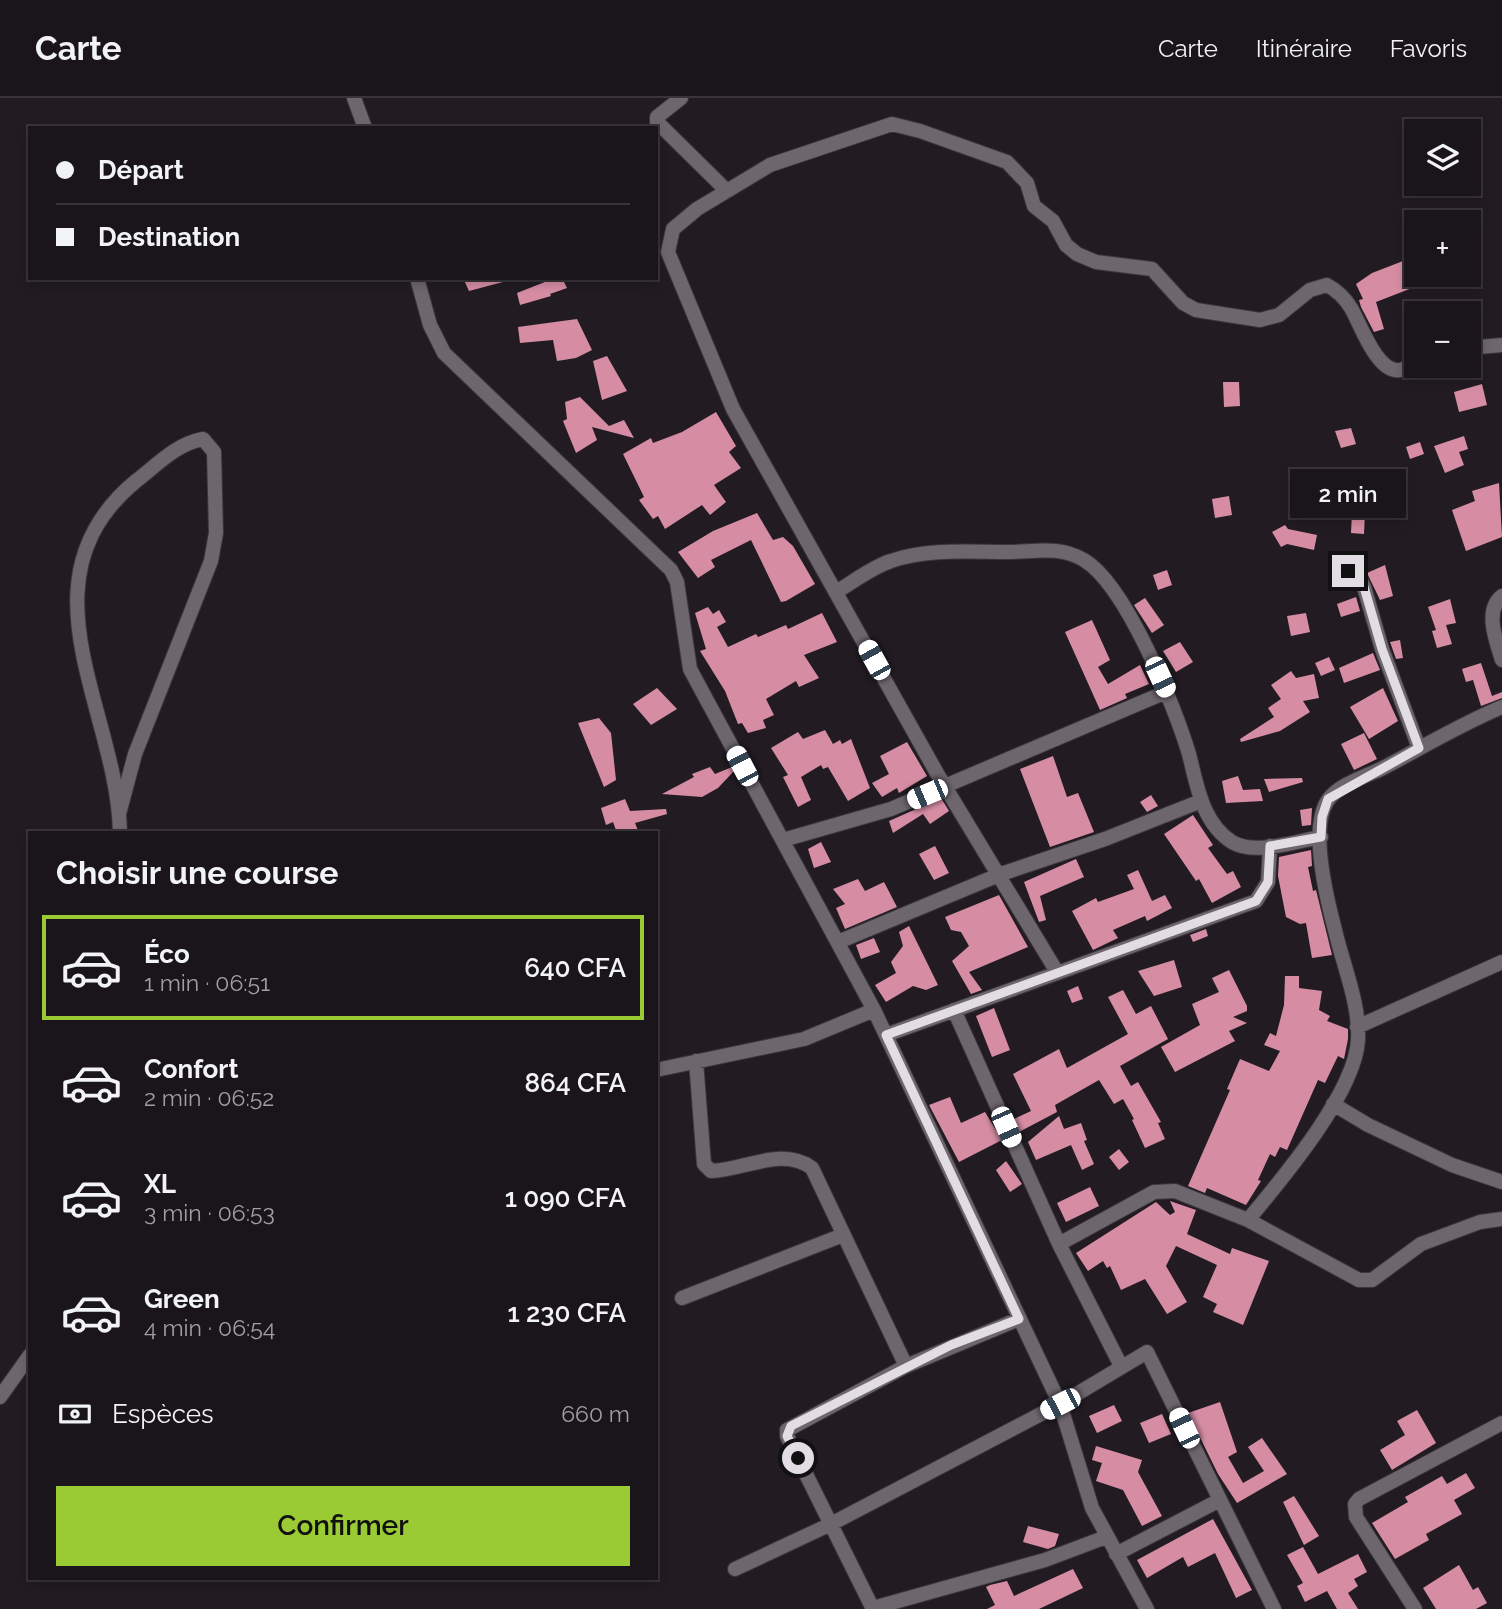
<!DOCTYPE html>
<html lang="fr">
<meta charset="utf-8">
<style>
body{margin:0;font-family:Raleway,sans-serif;background:#272227;color:#f1f3f6;height:100vh;display:flex;flex-direction:column;font-size:26px;white-space:nowrap}
*{box-sizing:border-box;margin:0}
p{font-size:23px;color:#9f9fa2}
.icon{flex:none;width:38px;height:38px;fill:none;stroke:currentColor;stroke-width:2;stroke-linecap:round;stroke-linejoin:round}
.map{position:relative;flex:1;overflow:hidden}
.panel{position:absolute;left:28px;top:733px;width:630px;height:749px;display:flex;flex-direction:column;background:#1a151a;border-radius:0px;box-shadow:0 4px 10px #0003,0 0 0 2px #383439}
.panel>*{flex:none}
.top-card{position:absolute;left:28px;top:28px;width:630px;height:154px;border-radius:0px;box-shadow:0 4px 10px #0003,0 0 0 2px #383439;display:grid;align-content:center;height:154px;padding:0 28px;background:#1a151a}
.controls{position:absolute;left:1404px;top:21px;display:grid;gap:14px}
.controls a{display:grid;place-items:center;width:77px;height:77px;border-radius:0px;background:#1a151a;box-shadow:0 4px 10px #0003,0 0 0 2px #383439;font-size:35px}
.end{position:absolute;width:32px;height:32px;margin:-16px;border:9px solid #e2dde2;background:#111;box-shadow:0 0 0 4px #111}
.from{border-radius:50%}
.bubble{position:absolute;height:49px;border-radius:0px;background:#1a151a;box-shadow:0 4px 10px #0003,0 0 0 2px #383439;font-size:23px;font-weight:600;line-height:49px;text-align:center}
.car{position:absolute;width:21px;height:42px;margin:-21px -10px;border-radius:9px;box-shadow:0 0 5px 2px #0007;background:linear-gradient(#fff 24%,#345 0 40%,#fff 0 76%,#345 0 86%,#fff 0)}
.top-card b{display:flex;align-items:center;gap:24px;height:66px;font-size:26px}
.top-card b+b{border-top:2px solid #383439}
.top-card i{width:18px;height:18px;background:#f1f3f6}
ul{padding:0;list-style:none}
li{display:flex;align-items:center;gap:21px;height:105px;margin:0 14px 10px;padding:0 14px;border:4px solid transparent;border-radius:0px}
li div{flex:1}
li b{display:block;font-size:26px}
li em{font-style:normal;font-weight:600}
li.selected{border-color:#9acb34}
li>.icon{width:63px;height:63px;stroke-width:1.5}
h2{padding:0 28px;font-size:32px;line-height:84px}
.pay{display:flex;align-items:center;gap:18px;height:77px;padding:0 28px;font-size:26px}
.pay p{margin-inline-start:auto}
.action{display:flex;gap:14px;margin-top:auto;padding:14px 28px}
.action a{flex:1;height:80px;border-radius:0px;background:#9acb34;color:#111;font-size:28px;font-weight:600;line-height:80px;text-align:center}
header{display:flex;align-items:center;gap:42px;box-sizing:border-box;height:98px;padding:0 35px;background:#1a151a;border-bottom:2px solid #383439}
header strong{font-size:33px}
nav{display:flex;gap:38px;margin-inline-start:auto;font-size:24px}
.map>svg:first-child{display:block}
.building{fill:#d68da4}
.lines{fill:none;stroke-linecap:round;stroke-linejoin:round}
.minor-casing{stroke:#3b363b;stroke-width:16}
.minor{stroke:#6d666d;stroke-width:14}
.route{stroke:#e2dde2;stroke-width:9}
</style>
<header>
<strong>Carte</strong>
<nav><a>Carte</a><a>Itinéraire</a><a>Favoris</a></nav>
</header>
<div class="map">
<svg width="1502" height="1511" viewBox="0 0 1502 1511">
<rect width="100%" height="100%" fill="#221c22"/>
<path class="building" d="M1416 158V177L1443 178 1376 204 1384 231 1374 234 1361 209 1359 202 1363 201 1356 186 1372 175Z
M463 180H502L503 184 469 193Z
M555 180H562L567 190 550 196 551 198 520 207 517 195Z
M577 221 592 252 576 260 557 263 553 242 520 245 518 229Z
M607 258 627 293 602 302 593 263Z
M1223 284H1239L1240 308 1224 309Z
M1482 286 1487 307 1459 314 1454 294Z
M580 299 609 328 624 322 634 340 592 329 597 342 576 355 563 323 567 321 565 304Z
M716 314 736 348 729 354 741 370 714 387 726 404 710 417 702 407 665 431 658 418 653 421 639 402 644 399 623 356 651 340 653 345 682 334Z
M1351 330 1356 346 1341 350 1335 333Z
M1464 338 1468 351 1459 354 1464 367 1445 375 1434 348Z
M1420 344 1424 356 1410 361 1406 349Z
M1499 385 1502 439 1466 453 1452 412 1475 403 1472 393Z
M1229 398 1232 417 1215 420 1212 401Z
M1352 414H1365L1364 436 1351 435Z
M757 415 773 442 783 439 793 448 815 486 786 503 781 504 751 442 711 462 715 469 698 480 678 454 713 433Z
M1285 427 1288 431 1317 437 1314 452 1287 446 1281 449 1272 434Z
M1385 467 1393 498 1380 502 1367 475Z
M1167 472 1172 487 1158 492 1153 477Z
M1356 499 1360 513 1341 519 1337 506Z
M1145 500 1164 527 1152 535 1134 507Z
M1450 501 1456 525 1446 527 1452 546 1437 550 1432 533 1436 532 1428 509Z
M708 509 713 516 719 512 726 524 717 529 728 549 756 536 758 539 786 527 788 531 822 515 837 544 804 557 819 580 799 589 796 583 766 601 774 617 763 622 766 630 748 635 742 625 738 626 725 593 700 553 706 551 695 515Z
M1306 515 1310 534 1291 538 1287 518Z
M1092 522 1110 562 1098 569 1108 586 1140 567 1149 586 1125 596 1127 600 1100 612 1065 534Z
M1400 542 1403 560 1396 561 1390 544Z
M1180 544 1193 564 1176 574 1163 553Z
M1373 555 1380 572 1344 585 1339 570Z
M1329 559 1335 572 1321 578 1315 565Z
M1481 565 1492 598 1502 594V600L1481 608 1473 582 1466 584 1462 571Z
M1291 573 1296 580 1314 576 1319 600 1303 603 1310 614 1280 633 1241 644 1240 641 1274 619 1268 610 1281 601 1271 587Z
M657 590 677 611 651 627 633 606Z
M1383 590 1398 623 1369 641 1350 609Z
M599 620 611 635 616 682 604 689 578 625Z
M825 632 833 646 840 642 842 646 851 641 870 690 848 703 828 669 823 671 821 667 801 679 811 702 798 709 783 679 788 677 771 650 798 634 803 641Z
M1364 635 1377 661 1354 672 1341 646Z
M907 644 927 678 899 695 897 690 882 699 872 685 889 676 880 658Z
M1053 658 1067 699 1078 695 1094 734 1050 749 1020 671Z
M710 669 715 676 732 669 734 673 718 690 702 699 662 696 694 679 692 676Z
M1238 678 1243 692 1260 691 1263 703 1226 705 1222 683Z
M1302 680 1303 684 1269 694 1264 681Z
M1151 697 1158 708 1147 714 1140 704Z
M941 700 949 713 930 726 923 716 893 735 889 723Z
M625 701 630 713 666 711 667 716 635 725 639 735H617L613 724 606 727 601 710Z
M1312 710 1311 727 1302 728 1300 712Z
M1193 717 1213 747 1208 750 1227 776 1233 773 1241 789 1212 805 1199 781 1196 783 1164 736Z
M821 744 831 764 814 770 808 751Z
M935 748 949 775 934 782 919 756Z
M1311 752 1312 768 1308 769 1313 793 1316 792 1332 857 1312 860 1306 825 1300 826 1286 819 1278 778 1279 759Z
M1076 761 1084 779 1040 798 1046 822 1039 824 1024 784Z
M1138 772 1152 803 1165 797 1172 810 1147 823 1145 818 1113 832 1118 840 1093 852 1072 813 1096 800 1098 804 1134 791 1127 777Z
M858 781 865 793 884 784 897 809 845 831 836 810 845 806 833 791Z
M999 797 1028 849 969 874 982 892 971 896 952 863 969 848 961 834 951 832 945 819Z
M909 828 938 887 926 892 913 888 886 904 875 887 896 875 891 864 903 848 899 834Z
M1206 831 1208 838 1193 844 1190 837Z
M874 840 880 854 861 861 856 847Z
M1174 862 1182 889 1154 898 1138 873Z
M1229 872 1247 908V913L1233 919 1247 925 1229 933 1235 943 1175 974 1161 949 1200 927 1192 906 1219 894 1212 880Z
M1285 878H1299V890L1322 893 1319 912 1330 918 1327 923 1348 931V941L1344 961 1338 958 1325 985 1318 982 1287 1052 1280 1049 1275 1059 1270 1056 1258 1082 1261 1083 1246 1107 1207 1090 1205 1095 1188 1088 1230 992 1227 991 1240 961 1269 973 1280 953 1264 947 1270 935 1276 938 1284 907Z
M1078 888 1083 901 1072 905 1067 893Z
M1123 892 1136 916 1151 908 1168 941 1120 968 1131 988 1138 984 1161 1024 1158 1025 1165 1041 1145 1050 1132 1022 1134 1021 1123 1001 1114 1006 1099 982 1055 1007 1057 1014 1019 1034 1014 1021 1031 1013 1013 976 1059 951 1067 970 1128 936 1108 899Z
M994 910 1010 952 992 959 976 918Z
M950 999 961 1025 985 1014 1002 1042 959 1064 929 1007Z
M1059 1018 1064 1031 1081 1025 1087 1042 1084 1043 1094 1066 1082 1072 1071 1047 1036 1062 1028 1044Z
M1119 1051 1129 1064 1119 1072 1109 1059Z
M1006 1063 1022 1086 1010 1094 996 1072Z
M1090 1089 1099 1108 1066 1124 1057 1105Z
M1170 1103 1196 1112 1187 1136 1230 1156 1232 1150 1269 1163 1243 1227 1213 1214 1217 1206 1203 1199 1217 1167 1176 1148 1166 1168 1187 1204 1167 1216 1145 1181 1121 1192 1110 1168 1107 1170 1103 1163 1088 1173 1076 1155 1156 1104 1170 1117 1175 1114Z
M1220 1304 1237 1354 1228 1359 1243 1385 1264 1373 1248 1349 1262 1340 1287 1376 1237 1405 1218 1376 1188 1315Z
M1114 1307 1122 1323 1097 1335 1089 1318Z
M1417 1312 1436 1345 1392 1372 1380 1352 1405 1337 1397 1323Z
M1162 1316 1171 1336 1149 1345 1140 1325Z
M1096 1348 1142 1362 1138 1374 1162 1418 1142 1428 1123 1392 1096 1383 1102 1365 1092 1362Z
M1466 1375 1475 1390 1454 1402 1462 1416 1426 1436 1429 1442 1395 1461 1372 1425 1408 1404 1405 1399 1442 1378 1447 1386Z
M1294 1398 1319 1438 1304 1447 1283 1404Z
M1213 1421 1252 1492 1236 1500 1215 1455 1188 1469 1183 1459 1147 1480 1137 1462Z
M1028 1428 1059 1436 1055 1448 1048 1451 1023 1444Z
M1303 1449 1318 1476 1358 1456 1367 1474 1354 1481 1358 1488 1348 1495 1358 1511H1337L1327 1493 1305 1504 1297 1488 1303 1485 1287 1457Z
M1459 1467 1473 1492 1478 1489 1487 1505 1476 1511H1436L1423 1490Z
M1073 1471 1083 1490 1039 1511H987L995 1507 986 1489 990 1487 1007 1483 1014 1498Z"/>
<g class="lines">
<g class="minor-casing">
<path id="minor" d="M354 0 365 30
M681 0 657 19V24L727 93
M417 180 430 227 444 255 671 472 677 484 690 571 874 912 1060 1306 1092 1410 1147 1511
M1468 250 1502 247
M1348 473 1360 481 1364 489 1382 551 1419 650
M836 494C853 484 872 469 891 463 927 450 970 454 1007 454 1034 454 1059 447 1084 462 1126 487 1175 609 1189 656 1197 687 1202 725 1232 744 1255 758 1296 743 1321 739
M1502 498C1484 512 1496 543 1502 562
M119 716 135 656 211 463 216 435 214 354 203 341C176 346 158 366 136 383 15 483 118 613 120 735
M783 742 891 711 1166 594
M838 844 1001 776 1105 741 1201 703
M1057 874 938 677 733 311 668 154 673 131 697 111 770 67 892 26 920 33 1007 64 1027 85 1034 108 1053 123 1066 147 1077 156 1096 164 1152 171 1183 205 1196 212 1260 222 1279 217 1310 192 1327 187C1336 192 1345 200 1351 210 1360 225 1377 276 1400 272 1405 271 1411 267 1416 265
M954 912 1059 1146 1121 1268
M1357 929 1502 864
M886 937 1256 803 1268 784 1270 748
M696 963 704 1066 711 1073C744 1072 783 1048 812 1070L906 1268
M656 972 804 941 874 912
M1333 1006 1368 1027 1452 1067 1502 1084
M1248 1122C1282 1081 1355 995 1358 942 1360 906 1343 867 1335 832 1327 802 1309 729 1328 702 1339 686 1367 678 1383 670 1423 649 1461 626 1502 609
M1059 1146 1154 1094 1175 1093 1248 1122 1359 1182H1372L1421 1146 1480 1124 1502 1121
M682 1200 843 1137
M0 1299 30 1257
M1116 1456 1218 1403
M735 1471 831 1426 1060 1306 1147 1254 1274 1511
M873 1510 1045 1462 1106 1439
M873 1511 787 1338V1332L906 1268 1019 1221
M1415 1511 1356 1419 1355 1406 1359 1401 1502 1325"/>
</g>
<use href="#minor" class="minor"/>
</g>
<g class="lines">
<path class="route" d="M798 1360 787 1338 791 1328 951 1247 1019 1221 886 937 1256 803 1268 784 1270 748 1321 739 1322 719 1328 701 1419 650 1382 551 1364 489 1360 481 1348 473"/>
</g>
</svg>
<div class="controls">
<a><svg class="icon" aria-label="layers" viewBox="0 0 24 24"><path d="M12 4l9 5-9 5-9-5zM3 14l9 5 9-5"/></svg></a>
<a>+</a>
<a>−</a>
</div>
<i class="end from" style="left:798px;top:1360px"></i>
<i class="end" style="left:1348px;top:473px"></i>
<div class="bubble" style="left:1290px;top:371px;width:116px">2 min</div>
<i class="car" style="left:874px;top:562px;rotate:331deg"></i>
<i class="car" style="left:1160px;top:579px;rotate:155deg"></i>
<i class="car" style="left:742px;top:668px;rotate:332deg"></i>
<i class="car" style="left:927px;top:696px;rotate:247deg"></i>
<i class="car" style="left:1006px;top:1029px;rotate:156deg"></i>
<i class="car" style="left:1060px;top:1306px;rotate:243deg"></i>
<i class="car" style="left:1184px;top:1330px;rotate:335deg"></i>
<div class="top-card">
<b><i class="from"></i>Départ</b>
<b><i></i>Destination</b>
</div>
<section class="panel">
<h2>Choisir une course</h2>
<ul>
<li class="selected"><svg class="icon" aria-label="car" viewBox="0 0 24 24"><path d="M5 17H2v-5l4-1 3-4h7l3 4 3 1v5h-3M9 17h6M6 11h13"/><circle cx="7" cy="17" r="2"/><circle cx="17" cy="17" r="2"/></svg><div><b>Éco</b><p>1 min · 06:51</p></div><em>640 CFA</em></li>
<li><svg class="icon" aria-label="car" viewBox="0 0 24 24"><path d="M5 17H2v-5l4-1 3-4h7l3 4 3 1v5h-3M9 17h6M6 11h13"/><circle cx="7" cy="17" r="2"/><circle cx="17" cy="17" r="2"/></svg><div><b>Confort</b><p>2 min · 06:52</p></div><em>864 CFA</em></li>
<li><svg class="icon" aria-label="car" viewBox="0 0 24 24"><path d="M5 17H2v-5l4-1 3-4h7l3 4 3 1v5h-3M9 17h6M6 11h13"/><circle cx="7" cy="17" r="2"/><circle cx="17" cy="17" r="2"/></svg><div><b>XL</b><p>3 min · 06:53</p></div><em>1 090 CFA</em></li>
<li><svg class="icon" aria-label="car" viewBox="0 0 24 24"><path d="M5 17H2v-5l4-1 3-4h7l3 4 3 1v5h-3M9 17h6M6 11h13"/><circle cx="7" cy="17" r="2"/><circle cx="17" cy="17" r="2"/></svg><div><b>Green</b><p>4 min · 06:54</p></div><em>1 230 CFA</em></li>
</ul>
<div class="pay"><svg class="icon" aria-label="cash" viewBox="0 0 24 24"><path d="M3 7h18v10H3z"/><circle cx="12" cy="12" r="2"/></svg>Espèces<p>660 m</p></div>
<div class="action"><a>Confirmer</a></div>
</section>
</div>
